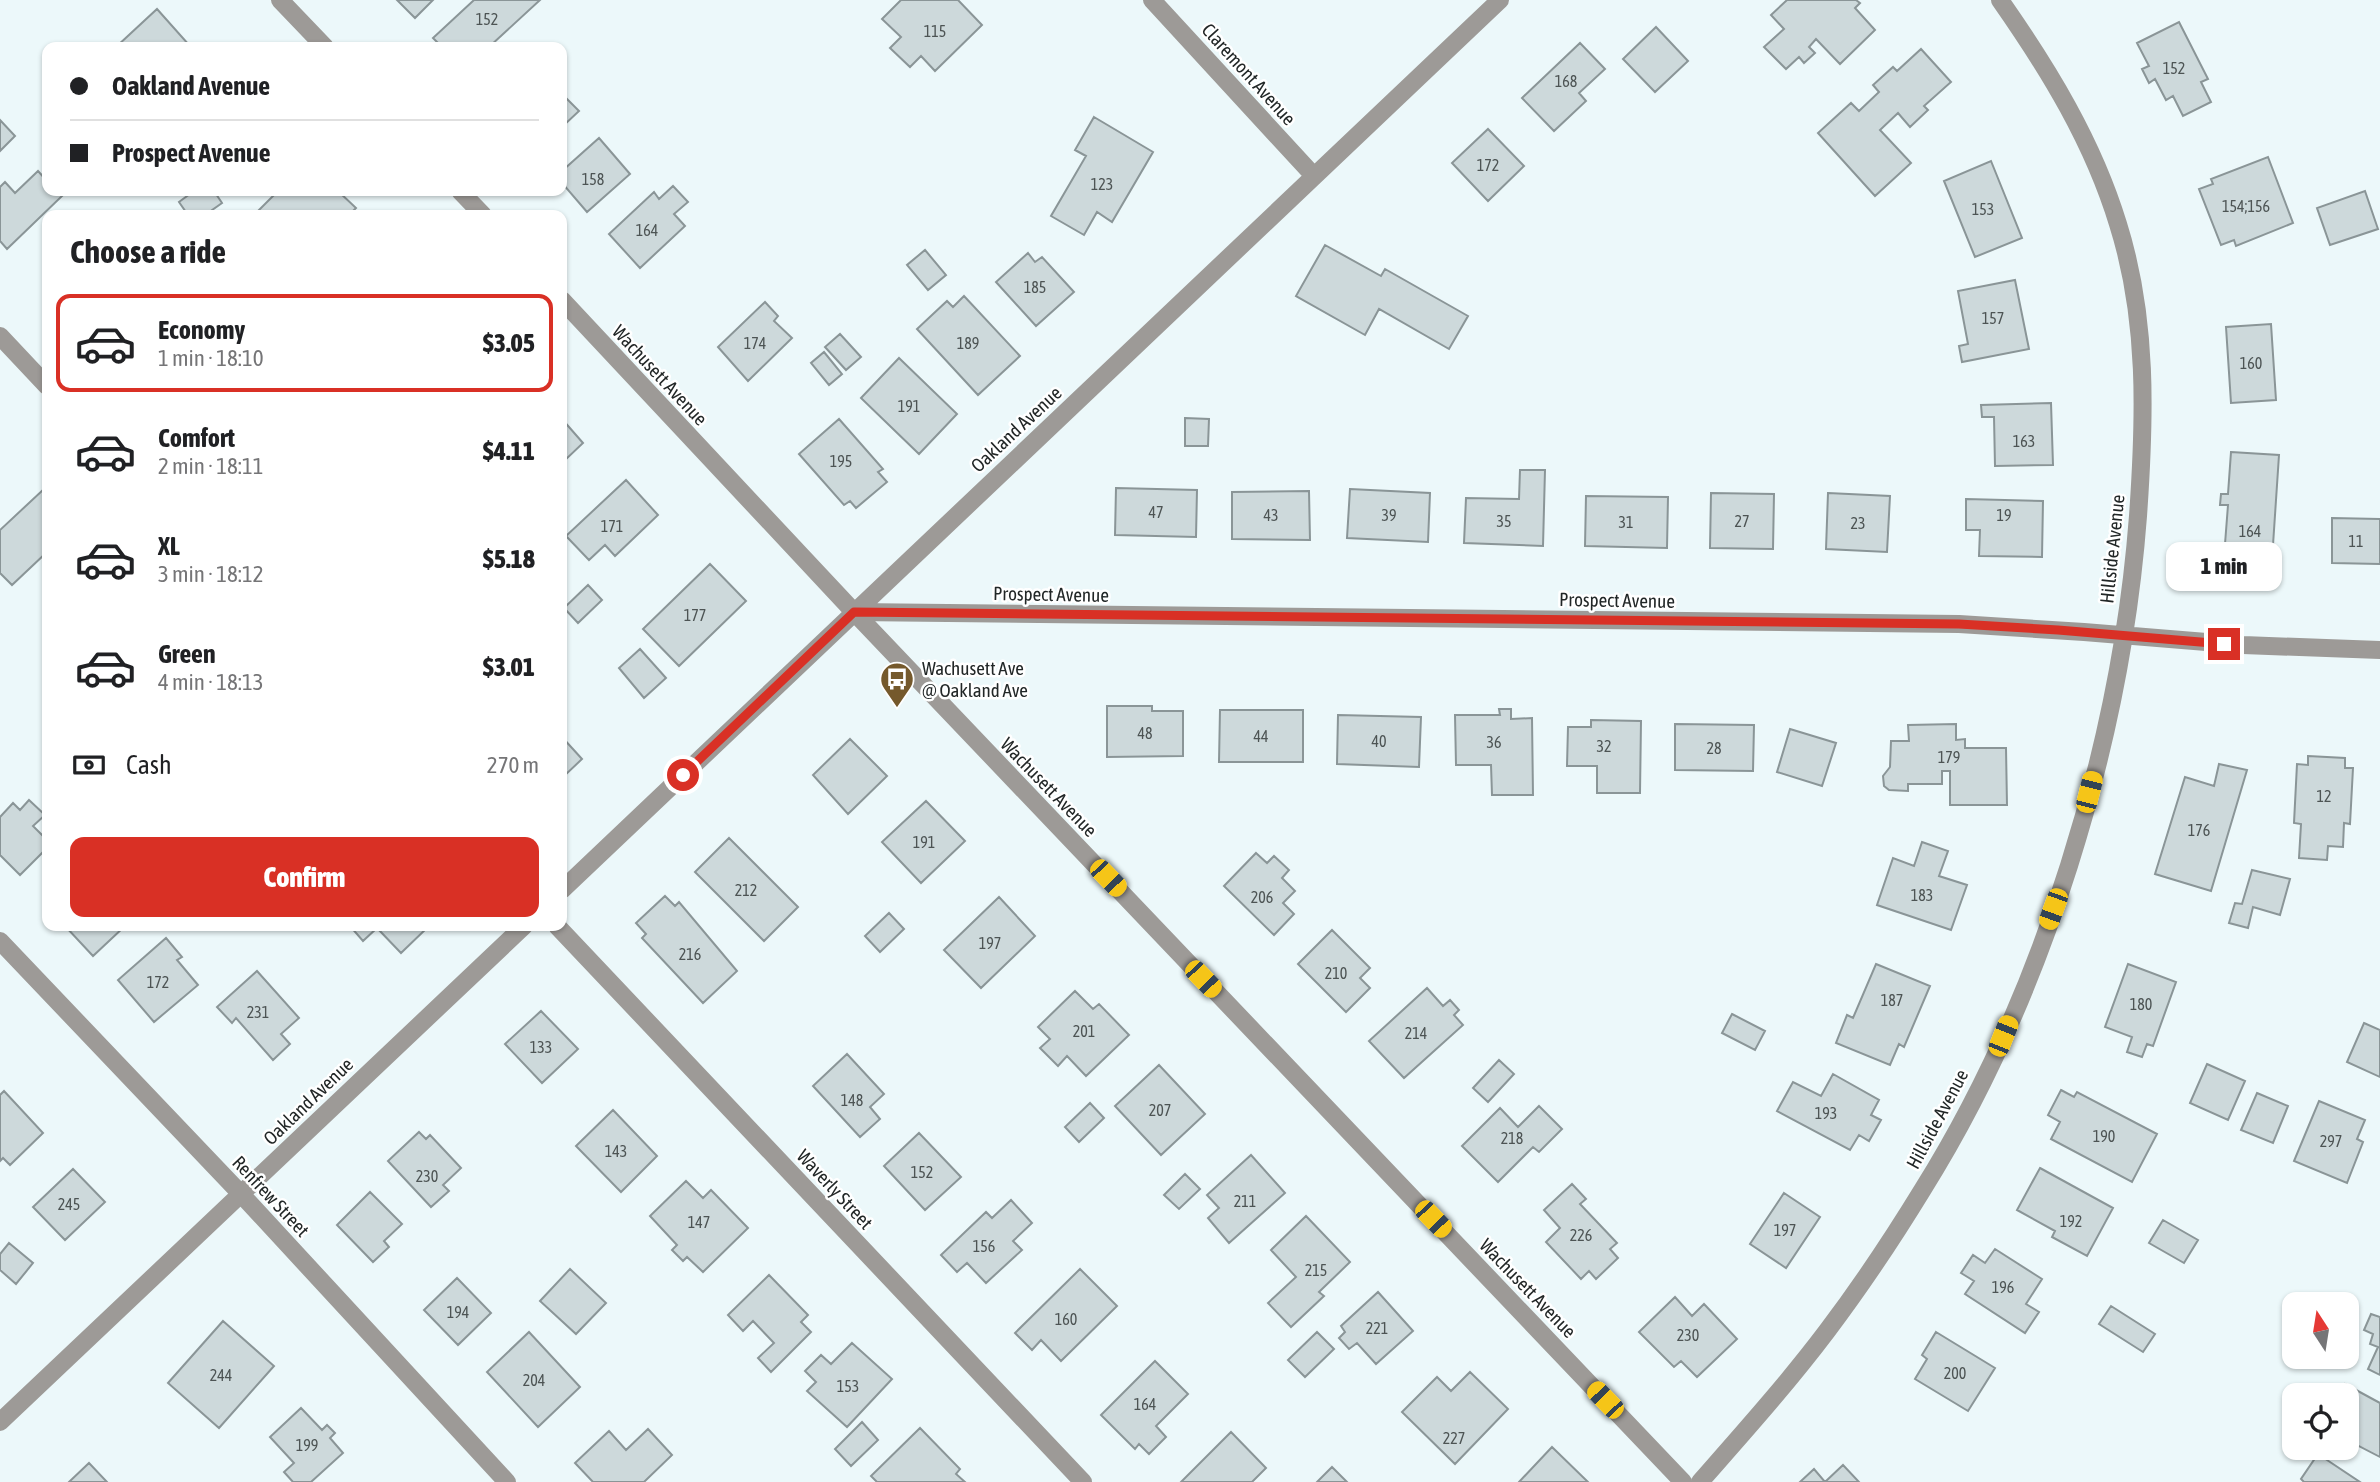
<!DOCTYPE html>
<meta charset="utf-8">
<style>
body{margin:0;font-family:"Asap Condensed",sans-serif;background:#f2f2f2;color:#202124;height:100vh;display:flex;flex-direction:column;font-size:26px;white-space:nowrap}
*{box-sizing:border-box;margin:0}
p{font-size:23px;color:#757577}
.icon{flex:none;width:38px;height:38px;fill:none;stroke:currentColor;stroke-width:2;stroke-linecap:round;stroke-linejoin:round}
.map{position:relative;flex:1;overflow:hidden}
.details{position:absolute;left:42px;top:210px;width:525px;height:721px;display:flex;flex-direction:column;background:#fff;border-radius:14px;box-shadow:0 2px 5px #0004}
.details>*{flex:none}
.guide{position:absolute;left:42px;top:42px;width:525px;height:154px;border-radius:14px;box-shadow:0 2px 5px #0004;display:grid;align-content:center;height:154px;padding:0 28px;background:#fff}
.needle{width:46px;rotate:348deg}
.controls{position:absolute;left:2282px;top:1292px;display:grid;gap:14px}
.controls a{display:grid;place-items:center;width:77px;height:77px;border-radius:14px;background:#fff;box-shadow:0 2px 5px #0004;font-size:35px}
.end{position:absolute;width:32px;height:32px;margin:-16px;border:9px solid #d93025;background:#fff;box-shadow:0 0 0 4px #fff}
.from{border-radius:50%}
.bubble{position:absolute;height:49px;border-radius:14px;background:#fff;box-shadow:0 2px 5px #0004;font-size:23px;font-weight:800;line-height:49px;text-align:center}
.car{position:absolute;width:21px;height:42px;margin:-21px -10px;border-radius:9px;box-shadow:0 0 5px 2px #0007;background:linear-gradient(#f5c518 24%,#345 0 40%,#f5c518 0 76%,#345 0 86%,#f5c518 0)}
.guide b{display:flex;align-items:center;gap:24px;height:66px;font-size:26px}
.guide b+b{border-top:2px solid #e0e0e0}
.guide i{width:18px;height:18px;background:#202124}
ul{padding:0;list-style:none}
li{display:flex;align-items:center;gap:21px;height:98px;margin:0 14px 10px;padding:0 14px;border:4px solid transparent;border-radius:14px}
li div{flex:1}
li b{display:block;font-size:26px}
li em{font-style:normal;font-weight:800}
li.current{border-color:#d93025}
li>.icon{width:63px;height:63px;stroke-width:1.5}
h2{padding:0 28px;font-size:32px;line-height:84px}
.pay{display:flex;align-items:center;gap:18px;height:77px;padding:0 28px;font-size:26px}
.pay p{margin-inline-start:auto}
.cta{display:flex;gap:14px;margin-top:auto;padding:14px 28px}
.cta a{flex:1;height:80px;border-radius:14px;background:#d93025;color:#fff;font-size:28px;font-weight:800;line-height:80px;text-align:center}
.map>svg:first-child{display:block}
.building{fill:#cdd9db;stroke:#8a9597;stroke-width:2}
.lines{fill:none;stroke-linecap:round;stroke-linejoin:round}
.minor{stroke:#9d9a97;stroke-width:18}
.tertiary{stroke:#9d9a97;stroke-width:18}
.route{stroke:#d93025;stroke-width:9}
.labels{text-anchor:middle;stroke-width:5;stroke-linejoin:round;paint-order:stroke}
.number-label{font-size:16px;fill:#4d5454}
.street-label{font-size:19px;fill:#222727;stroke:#fff}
.poi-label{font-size:19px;fill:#222727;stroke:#fff;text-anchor:start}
</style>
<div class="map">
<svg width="2380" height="1482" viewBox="0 0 2380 1482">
<rect width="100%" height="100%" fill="#ecf8fa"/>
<path class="building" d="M397 0H433L415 18Z
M474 0H540L489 47H442L433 38Z
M901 0H958L982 25 935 71 921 56 910 67 890 48 901 37 882 19Z
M1787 0H1856L1860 3 1855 8 1875 30 1840 64 1816 39 1809 47 1815 53 1804 63 1799 57 1786 69 1764 47 1784 29 1771 15Z
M157 9 190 46 116 47Z
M2179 22 2208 79 2201 82 2211 102 2183 116 2173 96 2166 100 2155 79 2149 83 2142 69 2149 66 2137 43Z
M1656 27 1688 61 1655 92 1623 59Z
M1580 43 1605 69 1579 93 1586 101 1554 131 1522 98Z
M1921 49 1951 82 1924 106 1928 110 1910 127 1898 113 1880 130 1911 163 1875 196 1818 133 1851 103 1859 111 1879 92 1873 85 1893 67 1897 71Z
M562 94 579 111 562 127Z
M1094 117 1153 152 1112 222 1097 212 1084 235 1051 216 1086 156 1075 150Z
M0 120 15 136 0 151Z
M1488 129 1524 166 1488 201 1452 163Z
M599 138 630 174 587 212 562 183V171Z
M2268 157 2293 223 2236 246 2234 240 2221 245 2199 189 2213 184 2211 179Z
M1991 161 2022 238 1975 257 1944 181Z
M38 171 47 181V191H57L62 196 7 249 0 241V187L5 182 15 193Z
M673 186 688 202 674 214 685 226 640 268 609 234 654 192 659 199Z
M194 191H214L222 203 205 215H188L179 202Z
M278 191H338L356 208 349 215H264L259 210Z
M2365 191 2378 229 2330 245 2317 208Z
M1325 245 1381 276 1385 269 1468 316 1449 349 1379 309 1365 335 1296 296Z
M925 250 946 275 928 290 907 265Z
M1028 253 1035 262 1042 257 1074 292 1036 326 996 282Z
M2015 280 2029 349 1962 362 1959 346 1968 344 1958 291Z
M964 296 1020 356 978 395 917 329 947 301 953 307Z
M765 302 778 316 774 321 792 338 748 381 718 347Z
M2271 324 2276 400 2231 403 2226 327Z
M840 334 861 357 846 370 825 347Z
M824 352 842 374 829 385 811 363Z
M899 358 957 414 919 454 861 398Z
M2051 403 2053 465 1995 466 1994 417H1982L1981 405Z
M1185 418 1209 419 1208 446H1185Z
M562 419 583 443 562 463Z
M839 419 883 469 878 472 887 482 856 508 850 501 844 505 799 454Z
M2231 452 2279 455 2272 560 2224 557 2228 505H2220L2221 494H2228Z
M1520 470H1545L1543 546 1464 543 1466 498 1519 499Z
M626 480 658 515 615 556 605 545 589 560 566 536Z
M1116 488 1197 490 1196 537 1115 535Z
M44 489 47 493V552L12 585 0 573V530Z
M1350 489 1430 493 1428 542 1347 538Z
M1309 491 1310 540 1232 539V492Z
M1711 493 1774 494 1773 549 1710 548Z
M1828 493 1890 496 1887 552 1826 549Z
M1586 496 1668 497 1667 548 1585 546Z
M1966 499 2043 501 2042 557 1979 556 1980 530H1966Z
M2332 518 2380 519V564L2332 563Z
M710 564 746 601 679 666 643 629Z
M588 585 602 600 578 623 564 608Z
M640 649 666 678 644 698 619 668Z
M1107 706H1152V711H1183V756L1107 757Z
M1499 709H1511V719L1532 718 1533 795H1492L1491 765H1456L1455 715H1500Z
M1220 710H1303V762H1219Z
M1338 715 1421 717 1419 767 1337 764Z
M1591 720 1641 721 1640 793H1597V766H1567L1568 727H1591Z
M1675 724 1754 725 1753 771 1675 770Z
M1956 724V740L1965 739V748H2006L2007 805H1950V771H1942V784H1908V791L1889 790 1884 786 1883 776 1890 767 1891 741H1909L1908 725Z
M1790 729 1836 743 1822 786 1777 772Z
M562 737 582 759 562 778Z
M850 739 887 776 848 814 813 775Z
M2308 756 2345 758V768H2353L2350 824 2344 823 2343 847 2328 846 2327 860 2299 858 2301 824 2294 823 2297 764 2308 765Z
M2219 764 2247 770 2211 891 2155 874 2185 777 2214 786Z
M29 800 45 815 33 826 47 840V848L20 875 0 855V817L13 803 20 810Z
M926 801 965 841 921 883 882 842Z
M729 838 798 907 764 941 695 872Z
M1922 842 1948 851 1939 876 1967 885 1951 930 1877 905 1893 858 1914 866Z
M1256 853 1267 863 1274 856 1289 870 1282 878 1295 891 1283 903 1294 914 1274 935 1224 886Z
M2252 870 2290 879 2280 915 2253 907 2248 928 2229 923 2235 903 2242 904Z
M665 896 675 906 679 902 737 971 703 1003 642 938 646 934 636 923Z
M999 897 1035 936 981 988 944 950Z
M889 913 904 929 880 952 865 936Z
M65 926H125L93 956Z
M350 926H429L401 953 377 928 363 941Z
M1332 930 1370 968 1360 978 1370 988 1346 1012 1298 964Z
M166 938 182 957 177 960 198 985 154 1022 118 980Z
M1876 964 1930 986 1904 1047 1899 1044 1890 1065 1836 1043 1847 1015 1853 1018Z
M2128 964 2176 982 2153 1046 2147 1044 2142 1057 2127 1052 2132 1037 2105 1027Z
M257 971 299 1018 281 1034 290 1044 273 1060 236 1018 232 1023 217 1007Z
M1427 988 1443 1006 1450 1000 1459 1010 1454 1015 1463 1025 1404 1078 1369 1041Z
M1075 991 1093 1009 1099 1004 1129 1035 1086 1076 1067 1056 1058 1066 1040 1048 1050 1039 1038 1027Z
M541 1011 578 1049 542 1083 505 1044Z
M1732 1014 1765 1031 1755 1050 1722 1033Z
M2364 1023 2380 1030V1077L2347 1062Z
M847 1054 884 1094 870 1107 880 1119 860 1137 813 1086Z
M1499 1060 1514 1074 1488 1102 1473 1088Z
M2207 1064 2245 1081 2228 1120 2190 1103Z
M1159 1065 1205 1114 1161 1155 1115 1106Z
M1833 1074 1879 1100 1871 1115 1881 1120 1869 1141 1859 1135 1850 1150 1777 1111 1793 1082 1821 1096Z
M2061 1090 2074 1097 2077 1092 2157 1134 2132 1182 2051 1139 2060 1122 2048 1115Z
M4 1091 43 1133 10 1165 3 1158 0 1161V1095Z
M2257 1093 2288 1106 2273 1143 2241 1130Z
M2319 1101 2365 1120 2357 1139 2363 1142 2347 1183 2294 1161Z
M1090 1103 1104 1118 1079 1142 1065 1127Z
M1539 1106 1562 1129 1539 1152 1533 1147 1498 1182 1462 1146 1500 1108 1518 1127Z
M613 1110 657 1156 621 1192 576 1146Z
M419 1132 426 1139 430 1135 461 1168 443 1185 449 1191 431 1207 388 1161Z
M919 1133 961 1177 925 1210 884 1166Z
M1251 1155 1285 1193 1229 1243 1208 1218 1219 1208 1207 1195Z
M2040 1168 2113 1208 2087 1256 2052 1237 2055 1231 2017 1210Z
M73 1169 105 1202 65 1240 33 1207Z
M1185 1174 1200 1189 1179 1209 1164 1195Z
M686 1181 703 1198 711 1190 748 1228 703 1272 687 1257 683 1261 672 1250 677 1245 650 1216Z
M1572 1184 1586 1199 1580 1204 1617 1243 1610 1249 1618 1258 1596 1279 1589 1271 1581 1279 1546 1242 1560 1228 1544 1210Z
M370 1192 402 1224 384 1241 389 1247 373 1262 337 1225Z
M1784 1193 1820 1217 1786 1268 1750 1244Z
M1011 1200 1032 1223 1013 1241 1022 1250 986 1283 967 1263 957 1272 941 1255 986 1212 992 1218Z
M1306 1216 1350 1262 1319 1292 1324 1296 1291 1327 1268 1303 1296 1277 1271 1250Z
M2163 1220 2198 1240 2184 1263 2149 1243Z
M9 1243 33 1263 16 1284 0 1270V1254Z
M1995 1249 2042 1279 2026 1304 2039 1312 2025 1333 1965 1294 1974 1281 1961 1273 1973 1255 1985 1263Z
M570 1269 606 1303 576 1334 540 1301Z
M1080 1269 1117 1306 1061 1361 1041 1340 1032 1350 1015 1333Z
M769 1275 808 1315 801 1322 811 1332 771 1372 758 1358 774 1343 753 1321 743 1331 728 1315Z
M457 1278 491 1313 458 1345 424 1310Z
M1378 1292 1413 1331 1376 1364 1357 1343 1349 1349 1339 1338 1345 1332 1341 1326Z
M1675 1297 1692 1316 1704 1304 1737 1339 1697 1377 1681 1361 1674 1367 1639 1332Z
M2111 1306 2155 1334 2143 1352 2099 1324Z
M2371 1314 2380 1317V1375L2368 1369 2378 1347 2370 1344 2373 1334 2364 1330Z
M223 1321 274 1366 219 1428 168 1383Z
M529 1332 580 1387 538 1427 487 1372Z
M1317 1332 1334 1349 1305 1377 1288 1360Z
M1936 1332 1995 1368 1968 1411 1915 1379 1927 1359 1922 1355Z
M852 1343 892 1379 847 1427 807 1391 816 1382 805 1371 821 1355 831 1364Z
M1155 1361 1188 1394 1156 1426 1166 1437 1149 1454 1139 1444 1135 1449 1101 1415Z
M1470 1372 1508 1409 1455 1464 1402 1412 1437 1377 1451 1391Z
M2345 1384 2380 1403V1457L2347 1440V1395H2339Z
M301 1408 322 1430 327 1425 335 1433 330 1438 343 1453 311 1482H293L284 1472 294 1463 270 1437Z
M862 1422 878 1440 851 1466 835 1449Z
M920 1428 960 1469 956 1474 965 1482H877L871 1476Z
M648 1429 672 1455 644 1482H593L575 1463 609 1431 626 1450Z
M1231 1432 1266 1468 1252 1482H1181Z
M1552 1447 1588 1482H1519Z
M2318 1454 2360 1482H2304L2301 1479Z
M89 1463 107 1482H69Z
M1843 1465 1859 1482H1800L1814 1469 1825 1482Z
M1332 1467 1347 1482H1317Z"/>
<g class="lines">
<path class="minor" d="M1152 0 1314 176
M0 336 47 386
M854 612 1959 624 2084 632 2243 645 2380 650
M562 890 1500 0
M557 926 1083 1482
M0 941 241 1194 507 1482
M0 1422 524 926
M1700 1482C1743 1433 1787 1384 1827 1331 1861 1286 1893 1238 1923 1189 2043 997 2121 742 2138 516 2145 417 2148 319 2118 224 2093 142 2049 70 2000 0"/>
<path class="tertiary" d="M280 0 325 47
M460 191 483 215
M562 300 854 612 1683 1482"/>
</g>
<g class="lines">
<path class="route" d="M683 775 854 612 1959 624 2058 630 2224 644"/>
</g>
<defs>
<g id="bus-pin" transform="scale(1.75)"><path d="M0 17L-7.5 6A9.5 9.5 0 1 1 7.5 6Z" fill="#75592c" stroke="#fff"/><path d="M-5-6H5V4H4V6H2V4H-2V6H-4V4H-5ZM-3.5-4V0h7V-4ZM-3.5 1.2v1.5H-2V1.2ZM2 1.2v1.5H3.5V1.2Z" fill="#fff"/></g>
</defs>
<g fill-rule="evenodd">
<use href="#bus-pin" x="897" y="679"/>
</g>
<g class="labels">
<g class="number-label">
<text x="487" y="25">152</text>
<text x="935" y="37">115</text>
<text x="2174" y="74">152</text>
<text x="1566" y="87">168</text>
<text x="1488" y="171">172</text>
<text x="593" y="185">158</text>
<text x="1102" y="190">123</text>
<text x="2246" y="212">154;156</text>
<text x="1983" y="215">153</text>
<text x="647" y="236">164</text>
<text x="1035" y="293">185</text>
<text x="1993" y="324">157</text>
<text x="755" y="349">174</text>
<text x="968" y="349">189</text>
<text x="2251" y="369">160</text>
<text x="909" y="412">191</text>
<text x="2024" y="447">163</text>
<text x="841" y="467">195</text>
<text x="1156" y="518">47</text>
<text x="1271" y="521">43</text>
<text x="1389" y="521">39</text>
<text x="2004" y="521">19</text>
<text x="1504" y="527">35</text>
<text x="1742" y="527">27</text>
<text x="1626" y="528">31</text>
<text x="1858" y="529">23</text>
<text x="612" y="532">171</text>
<text x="2250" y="537">164</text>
<text x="2356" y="547">11</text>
<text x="695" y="621">177</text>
<text x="1145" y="739">48</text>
<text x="1261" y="742">44</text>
<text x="1379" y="747">40</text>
<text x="1494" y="748">36</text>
<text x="1604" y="752">32</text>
<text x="1714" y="754">28</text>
<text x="1949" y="763">179</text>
<text x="2324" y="802">12</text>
<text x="2199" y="836">176</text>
<text x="924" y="848">191</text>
<text x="746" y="896">212</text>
<text x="1922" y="901">183</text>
<text x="1262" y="903">206</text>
<text x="990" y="949">197</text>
<text x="690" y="960">216</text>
<text x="1336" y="979">210</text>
<text x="158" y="988">172</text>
<text x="1892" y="1006">187</text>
<text x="2141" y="1010">180</text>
<text x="258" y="1018">231</text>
<text x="1084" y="1037">201</text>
<text x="1416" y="1039">214</text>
<text x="541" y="1053">133</text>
<text x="852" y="1106">148</text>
<text x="1160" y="1116">207</text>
<text x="1826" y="1119">193</text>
<text x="2104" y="1142">190</text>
<text x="1512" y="1144">218</text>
<text x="2331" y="1147">297</text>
<text x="616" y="1157">143</text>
<text x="922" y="1178">152</text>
<text x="427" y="1182">230</text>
<text x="1245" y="1207">211</text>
<text x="69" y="1210">245</text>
<text x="2071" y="1227">192</text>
<text x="699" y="1228">147</text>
<text x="1785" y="1236">197</text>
<text x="1581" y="1241">226</text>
<text x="984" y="1252">156</text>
<text x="1316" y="1276">215</text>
<text x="2003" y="1293">196</text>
<text x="458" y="1318">194</text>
<text x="1066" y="1325">160</text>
<text x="1377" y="1334">221</text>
<text x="1688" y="1341">230</text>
<text x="1955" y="1379">200</text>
<text x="221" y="1381">244</text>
<text x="534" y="1386">204</text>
<text x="848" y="1392">153</text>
<text x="1145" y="1410">164</text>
<text x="1454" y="1444">227</text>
<text x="307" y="1451">199</text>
</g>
<g class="street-label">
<text transform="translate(1249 74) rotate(48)" y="7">Claremont Avenue</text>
<text transform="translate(660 375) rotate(47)" y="7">Wachusett Avenue</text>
<text transform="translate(1016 429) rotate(-43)" y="7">Oakland Avenue</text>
<text transform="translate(2112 549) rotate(-84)" y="7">Hillside Avenue</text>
<text transform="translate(1051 594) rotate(1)" y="7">Prospect Avenue</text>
<text transform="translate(1617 600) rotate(1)" y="7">Prospect Avenue</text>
<text transform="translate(1049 787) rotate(46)" y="7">Wachusett Avenue</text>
<text transform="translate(308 1101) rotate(-44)" y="7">Oakland Avenue</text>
<text transform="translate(1937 1119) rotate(-62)" y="7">Hillside Avenue</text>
<text transform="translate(835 1189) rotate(47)" y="7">Waverly Street</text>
<text transform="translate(271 1196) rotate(47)" y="7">Renfrew Street</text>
<text transform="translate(1528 1288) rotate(46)" y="7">Wachusett Avenue</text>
</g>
<g class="poi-label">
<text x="922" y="675">Wachusett Ave<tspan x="922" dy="22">@ Oakland Ave</tspan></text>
</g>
</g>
</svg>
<div class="controls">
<a><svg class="needle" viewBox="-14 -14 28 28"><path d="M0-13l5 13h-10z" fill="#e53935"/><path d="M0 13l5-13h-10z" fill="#757577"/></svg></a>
<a><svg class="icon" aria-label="locate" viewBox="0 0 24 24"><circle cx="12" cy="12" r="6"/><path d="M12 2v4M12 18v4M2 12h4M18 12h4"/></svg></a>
</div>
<i class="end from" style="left:683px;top:775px"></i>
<i class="end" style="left:2224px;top:644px"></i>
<div class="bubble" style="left:2166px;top:542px;width:116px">1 min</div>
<i class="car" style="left:2089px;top:792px;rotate:14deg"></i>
<i class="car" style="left:1108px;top:878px;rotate:136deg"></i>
<i class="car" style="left:2053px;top:909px;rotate:200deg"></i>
<i class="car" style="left:1203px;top:979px;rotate:136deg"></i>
<i class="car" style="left:2003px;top:1036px;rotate:22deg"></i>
<i class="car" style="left:1433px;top:1219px;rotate:136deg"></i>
<i class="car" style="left:1605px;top:1400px;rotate:316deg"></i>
<div class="guide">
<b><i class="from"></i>Oakland Avenue</b>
<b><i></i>Prospect Avenue</b>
</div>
<section class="details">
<h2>Choose a ride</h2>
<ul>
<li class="current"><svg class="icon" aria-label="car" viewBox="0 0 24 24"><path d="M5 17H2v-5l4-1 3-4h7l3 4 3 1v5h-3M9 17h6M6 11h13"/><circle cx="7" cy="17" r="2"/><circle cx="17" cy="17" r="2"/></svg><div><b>Economy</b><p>1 min · 18:10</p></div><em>$3.05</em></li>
<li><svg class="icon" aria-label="car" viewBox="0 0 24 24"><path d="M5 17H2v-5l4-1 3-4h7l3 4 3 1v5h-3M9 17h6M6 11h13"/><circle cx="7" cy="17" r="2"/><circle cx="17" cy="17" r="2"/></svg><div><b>Comfort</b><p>2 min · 18:11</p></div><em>$4.11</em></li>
<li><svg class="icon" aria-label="car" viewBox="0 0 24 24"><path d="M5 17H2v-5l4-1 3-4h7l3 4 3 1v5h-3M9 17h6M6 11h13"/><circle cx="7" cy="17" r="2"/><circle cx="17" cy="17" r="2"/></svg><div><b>XL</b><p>3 min · 18:12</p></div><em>$5.18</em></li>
<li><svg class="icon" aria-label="car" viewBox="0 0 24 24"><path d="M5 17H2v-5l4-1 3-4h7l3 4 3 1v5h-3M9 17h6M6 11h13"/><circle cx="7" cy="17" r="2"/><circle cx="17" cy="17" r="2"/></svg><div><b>Green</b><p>4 min · 18:13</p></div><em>$3.01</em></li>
</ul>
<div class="pay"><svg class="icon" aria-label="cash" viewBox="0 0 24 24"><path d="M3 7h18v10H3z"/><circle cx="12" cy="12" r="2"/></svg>Cash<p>270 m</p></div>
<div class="cta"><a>Confirm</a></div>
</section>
</div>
